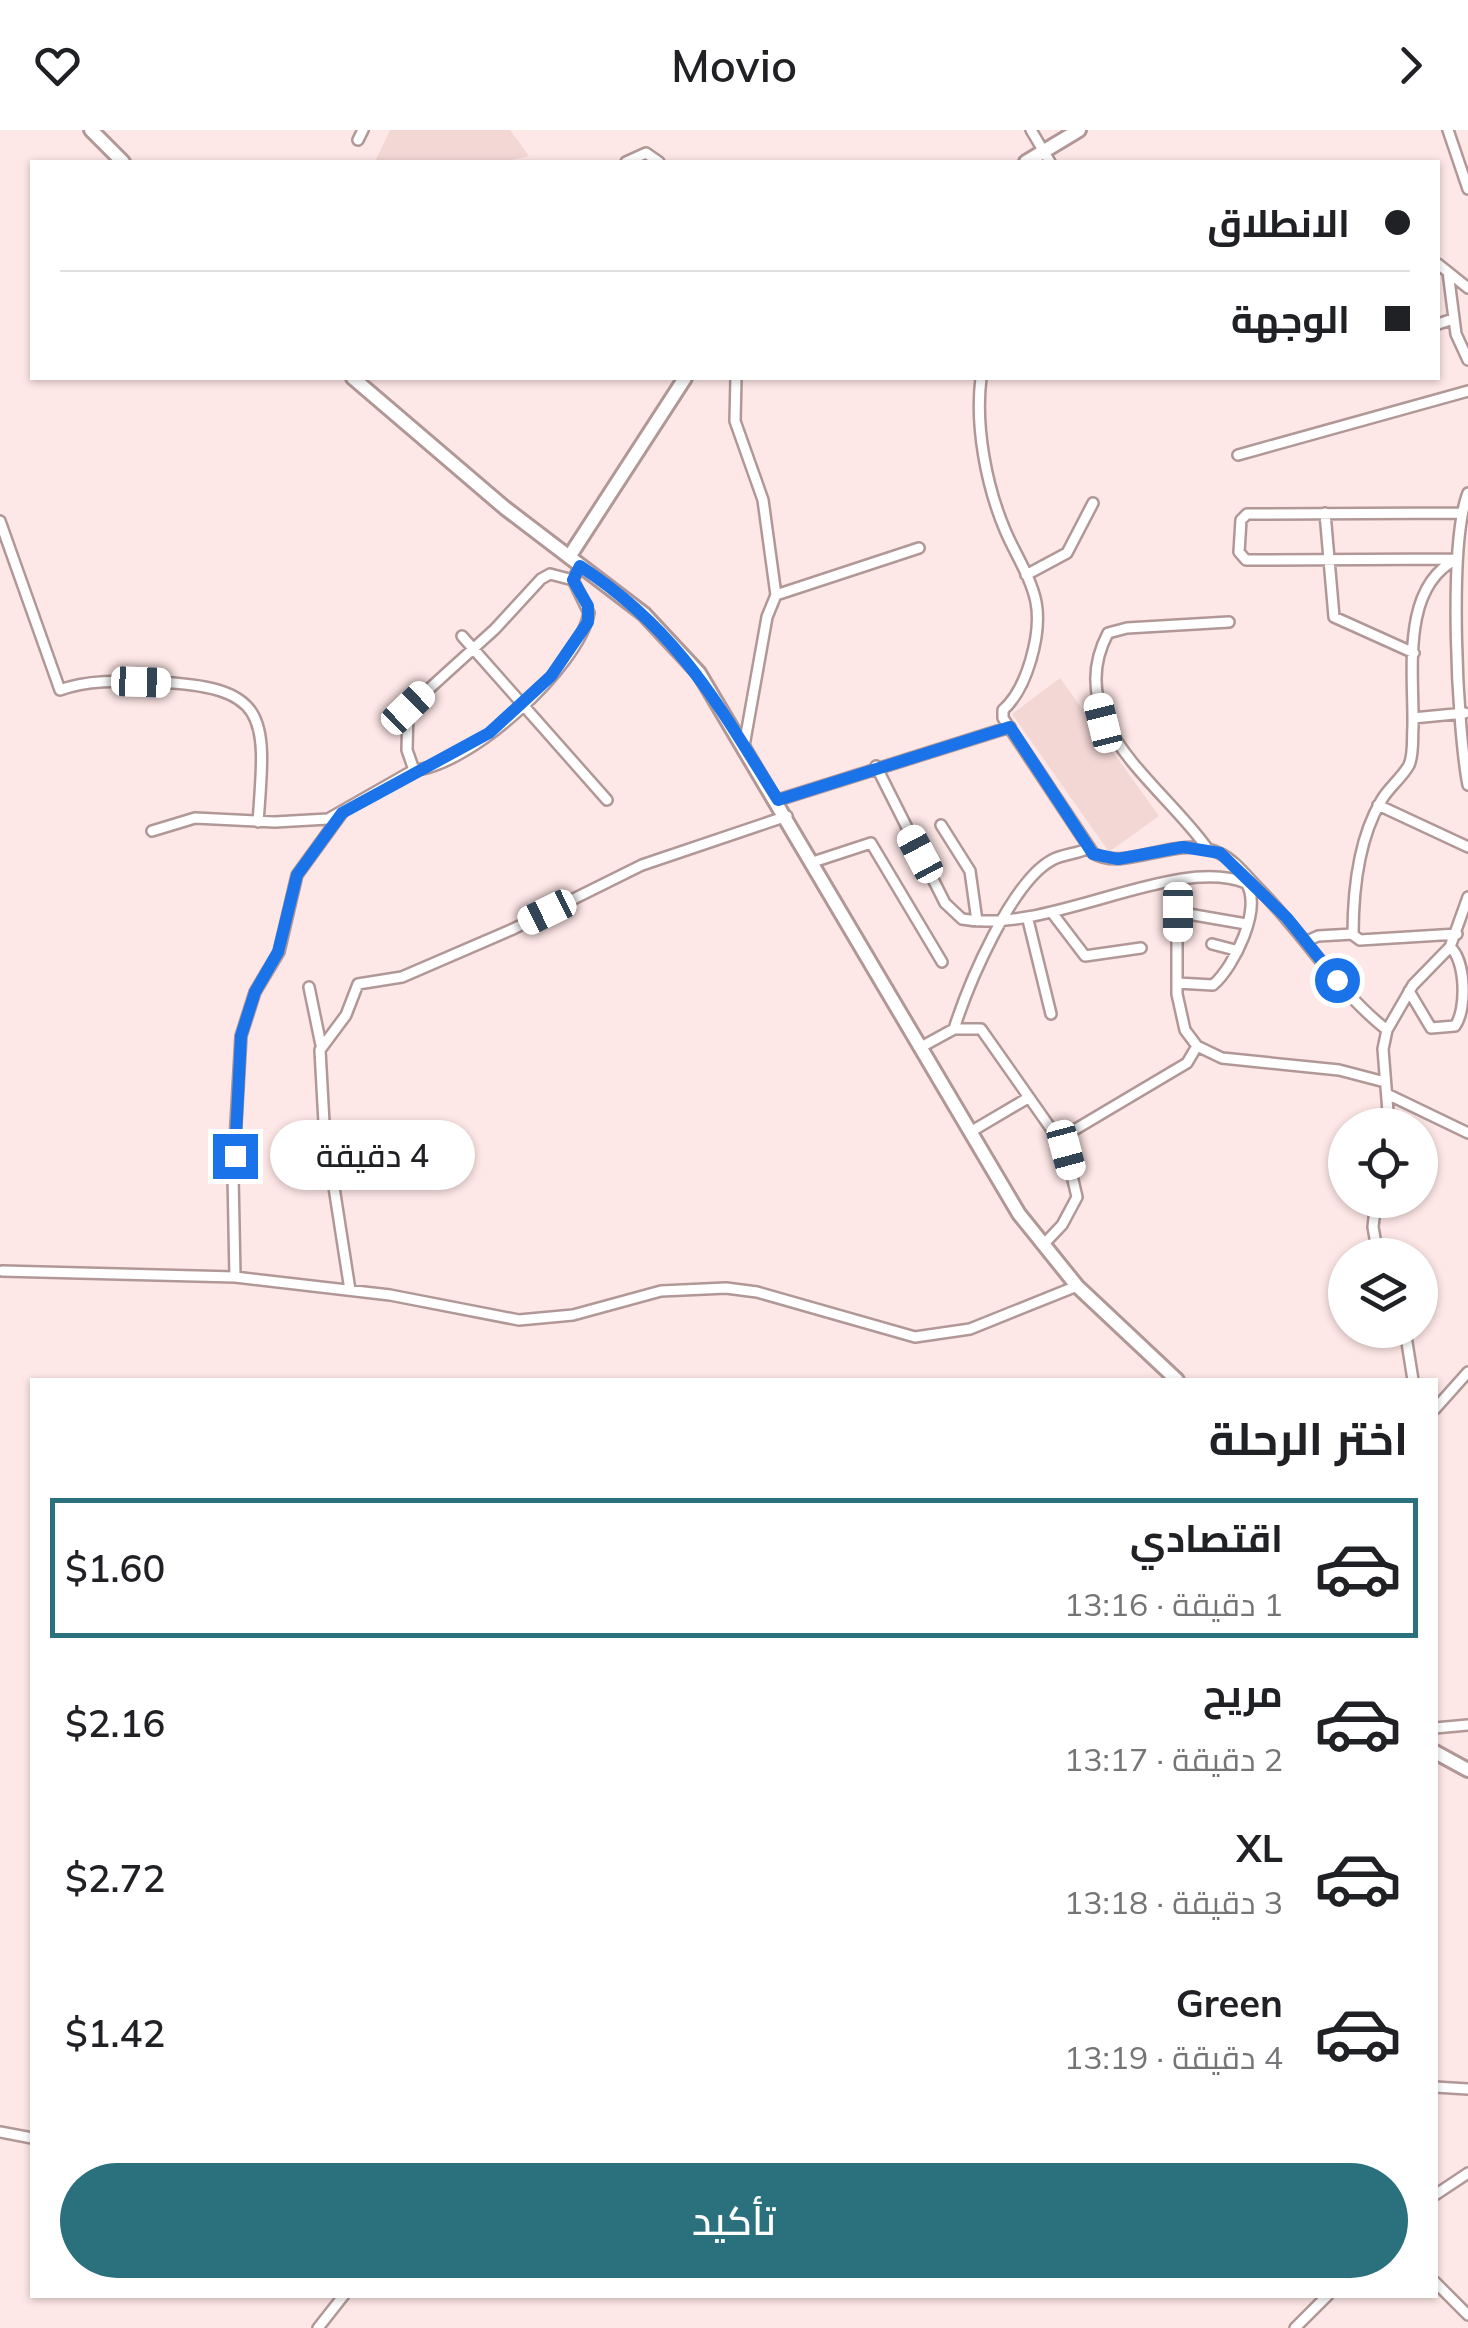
<!DOCTYPE html>
<html lang="ar">
<meta charset="utf-8">
<style>
body{margin:0;font-family:Mulish,Cairo,sans-serif;background:#f2f2f2;color:#202124;direction:rtl;height:100vh;display:flex;flex-direction:column;font-size:38px;white-space:nowrap}
*{box-sizing:border-box;margin:0}
p{font-size:32px;color:#757577}
.icon{flex:none;width:55px;height:55px;fill:none;stroke:currentColor;stroke-width:2;stroke-linecap:round;stroke-linejoin:round}
.map{position:relative;flex:1;overflow:hidden;direction:ltr}
.details{position:absolute;left:30px;top:1248px;width:1408px;height:920px;display:flex;flex-direction:column;background:#fff;border-radius:0px;box-shadow:0 2px 8px #0004;direction:rtl}
.details>*{flex:none}
.guide{position:absolute;left:30px;top:30px;width:1410px;height:220px;border-radius:0px;box-shadow:0 2px 8px #0004;direction:rtl;display:grid;align-content:center;height:220px;padding:0 30px;background:#fff}
.tools{position:absolute;left:1328px;top:978px;display:grid;gap:20px}
.tools a{display:grid;place-items:center;width:110px;height:110px;border-radius:50%;background:#fff;box-shadow:0 2px 8px #0004;font-size:50px}
.end{position:absolute;width:45px;height:45px;margin:-22px;border:12px solid #1a73e8;background:#fff;box-shadow:0 0 0 5px #fff}
.from{border-radius:50%}
.bubble{position:absolute;height:70px;border-radius:35px;background:#fff;box-shadow:0 2px 8px #0004;font-size:32px;font-weight:600;line-height:70px;text-align:center;direction:rtl}
.car{position:absolute;width:30px;height:60px;margin:-30px -15px;border-radius:12px;box-shadow:0 0 8px 2px #0007;background:linear-gradient(#fff 24%,#345 0 40%,#fff 0 76%,#345 0 86%,#fff 0)}
.guide b{display:flex;align-items:center;gap:35px;height:95px;font-size:38px}
.guide b+b{border-top:2px solid #e0e0e0}
.guide i{width:25px;height:25px;background:#202124}
ul{padding:0;list-style:none}
li{display:flex;align-items:center;gap:30px;height:140px;margin:0 20px 15px;padding:0 10px;border:5px solid transparent;border-radius:0px}
li div{flex:1}
li b{display:block;font-size:38px}
li em{font-style:normal;font-weight:600}
li.active{border-color:#2a717d}
li>.icon{width:90px;height:90px;stroke-width:1.5}
h2{padding:0 30px;font-size:45px;line-height:120px}
.cta{display:flex;gap:20px;margin-top:auto;padding:20px 30px}
.cta a{flex:1;height:115px;border-radius:60px;background:#2a717d;color:#fff;font-size:40px;font-weight:600;line-height:115px;text-align:center}
header{display:flex;justify-content:space-between;align-items:center;height:130px;padding:0 30px;background:#fff;font-size:45px;font-weight:600}
.map>svg:first-child{display:block}
.built{fill:#f2d7d5}
.lines{fill:none;stroke-linecap:round;stroke-linejoin:round}
.street-casing{stroke:#b19897;stroke-width:14}
.secondary-casing{stroke:#b19897;stroke-width:18}
.street{stroke:#fff;stroke-width:9}
.secondary{stroke:#fff;stroke-width:12}
.route{stroke:#1a73e8;stroke-width:12}
</style>
<header><svg class="icon" aria-label="forward" viewBox="0 0 24 24"><path d="M9 5l7 7-7 7"/></svg>Movio<svg class="icon" aria-label="heart" viewBox="0 0 24 24"><path d="M12 20l-8-8c-3-5 5-10 8-4 3-6 11-1 8 4z"/></svg></header>
<div class="map">
<svg width="1468" height="2198" viewBox="0 0 1468 2198">
<rect width="100%" height="100%" fill="#fee8e7"/>
<path class="built" d="M390 0H510L529 26 502 32H375Z
M1060 548 1159 686 1109 722 1012 584Z"/>
<g class="lines">
<g class="street-casing">
<path id="street" d="M1031 0 1050 32
M1448 0 1468 59
M358 10 363 0
M626 32 646 23 659 32
M1438 134 1468 158
M1448 142 1456 204 1468 230
M1438 194 1453 189
M736 248 735 291 763 370 776 465 767 487 744 616
M981 248C975 296 986 355 1005 400 1015 424 1031 447 1036 472 1042 504 1027 559 1003 580V588L1093 723C1125 743 1178 703 1219 723 1235 730 1247 747 1259 759 1304 804 1337 861 1387 900
M1238 325 1468 261
M1468 363C1448 414 1457 598 1468 655
M1325 383 1334 487 1414 523
M0 391 60 560C88 549 124 551 153 552 271 556 266 587 258 692
M1455 429 1246 430 1239 422 1241 390 1247 384 1461 383
M1026 445 1067 423 1093 373
M573 450 550 444 541 449 495 499 408 578 407 620 414 640C469 637 579 537 589 483L573 450 580 435
M776 465 919 418
M462 506 607 670
M1413 588 1465 583
M876 636 945 773 962 789C1048 805 1176 724 1246 753 1263 778 1234 837 1213 855L1177 853
M778 670 1010 597
M1378 675 1468 717
M941 695 970 741 977 791
M152 701 195 688 275 692 328 689 414 640
M1207 718C1161 653 1061 592 1108 503L1127 498 1229 492
M813 732 871 713 942 832
M1177 752V864L1185 900 1197 916 1222 928 1339 940 1385 952
M1177 782 1246 794
M1053 784 1085 826 1141 818
M1028 790 1051 884
M1457 804 1360 810 1353 805C1353 761 1358 710 1381 671 1388 658 1402 648 1409 635 1414 624 1412 608 1413 597 1414 543 1400 457 1457 429
M1307 811 1318 806 1353 804
M1212 814 1235 820
M309 857 321 915
M1409 861 1431 898 1455 896C1467 880 1466 830 1450 817
M954 899C968 855 1011 752 1052 730 1063 724 1077 724 1089 718
M923 916 954 899H981L1066 1020 1077 1067 1062 1095 1043 1115
M1387 964 1468 1003
M1389 995 1383 919 1387 900 1413 855 1450 817 1468 767
M972 1001 1028 968
M1059 1009 1187 933 1197 916
M1376 1070 1373 1097 1378 1125
M2 1141 235 1147 390 1165 519 1190 573 1185 661 1161 726 1158 757 1162 915 1207 970 1199 1077 1156
M235 1147 233 1045 241 906 255 862 279 822 297 745 342 683
M350 1160 324 993 320 920 346 885 358 854 402 847 513 799 642 735 787 686
M1405 1200 1413 1250
M1435 1279 1468 1242
M1435 1598 1468 1595
M1435 1957 1468 1959
M0 2002 32 2008
M1435 2065 1468 2043
M1435 2152 1468 2185
M318 2198 344 2165
M1295 2198 1328 2165"/>
</g>
<g class="secondary-casing">
<path id="secondary" d="M91 0 123 32
M1026 32 1079 0
M353 248 505 378 644 484 699 543 1019 1084 1077 1156 1177 1250
M569 427 685 248
M1435 1622 1468 1640"/>
</g>
<use href="#street" class="street"/>
<use href="#secondary" class="secondary"/>
</g>
<g class="lines">
<path class="route" d="M235 1026 241 906 255 862 278 822 297 745 342 683 489 603 551 546 588 492V476L573 450 580 436C679 501 717 573 778 670L1010 597 1093 724 1118 729 1183 717 1220 723 1287 788 1337 850"/>
</g>
</svg>
<div class="tools">
<a><svg class="icon" aria-label="locate" viewBox="0 0 24 24"><circle cx="12" cy="12" r="6"/><path d="M12 2v4M12 18v4M2 12h4M18 12h4"/></svg></a>
<a><svg class="icon" aria-label="layers" viewBox="0 0 24 24"><path d="M12 4l9 5-9 5-9-5zM3 14l9 5 9-5"/></svg></a>
</div>
<i class="end from" style="left:1337px;top:850px"></i>
<i class="end" style="left:235px;top:1026px"></i>
<div class="bubble" style="left:270px;top:990px;width:205px">4 دقيقة</div>
<i class="car" style="left:141px;top:552px;rotate:92deg"></i>
<i class="car" style="left:408px;top:578px;rotate:46deg"></i>
<i class="car" style="left:1103px;top:593px;rotate:346deg"></i>
<i class="car" style="left:920px;top:724px;rotate:332deg"></i>
<i class="car" style="left:547px;top:782px;rotate:244deg"></i>
<i class="car" style="left:1178px;top:782px;rotate:180deg"></i>
<i class="car" style="left:1066px;top:1020px;rotate:165deg"></i>
<div class="guide">
<b><i class="from"></i>الانطلاق</b>
<b><i></i>الوجهة</b>
</div>
<section class="details">
<h2>اختر الرحلة</h2>
<ul>
<li class="active"><svg class="icon" aria-label="car" viewBox="0 0 24 24"><path d="M5 17H2v-5l4-1 3-4h7l3 4 3 1v5h-3M9 17h6M6 11h13"/><circle cx="7" cy="17" r="2"/><circle cx="17" cy="17" r="2"/></svg><div><b>اقتصادي</b><p>1 دقيقة · 13:16</p></div><em>$1.60</em></li>
<li><svg class="icon" aria-label="car" viewBox="0 0 24 24"><path d="M5 17H2v-5l4-1 3-4h7l3 4 3 1v5h-3M9 17h6M6 11h13"/><circle cx="7" cy="17" r="2"/><circle cx="17" cy="17" r="2"/></svg><div><b>مريح</b><p>2 دقيقة · 13:17</p></div><em>$2.16</em></li>
<li><svg class="icon" aria-label="car" viewBox="0 0 24 24"><path d="M5 17H2v-5l4-1 3-4h7l3 4 3 1v5h-3M9 17h6M6 11h13"/><circle cx="7" cy="17" r="2"/><circle cx="17" cy="17" r="2"/></svg><div><b>XL</b><p>3 دقيقة · 13:18</p></div><em>$2.72</em></li>
<li><svg class="icon" aria-label="car" viewBox="0 0 24 24"><path d="M5 17H2v-5l4-1 3-4h7l3 4 3 1v5h-3M9 17h6M6 11h13"/><circle cx="7" cy="17" r="2"/><circle cx="17" cy="17" r="2"/></svg><div><b>Green</b><p>4 دقيقة · 13:19</p></div><em>$1.42</em></li>
</ul>
<div class="cta"><a>تأكيد</a></div>
</section>
</div>
